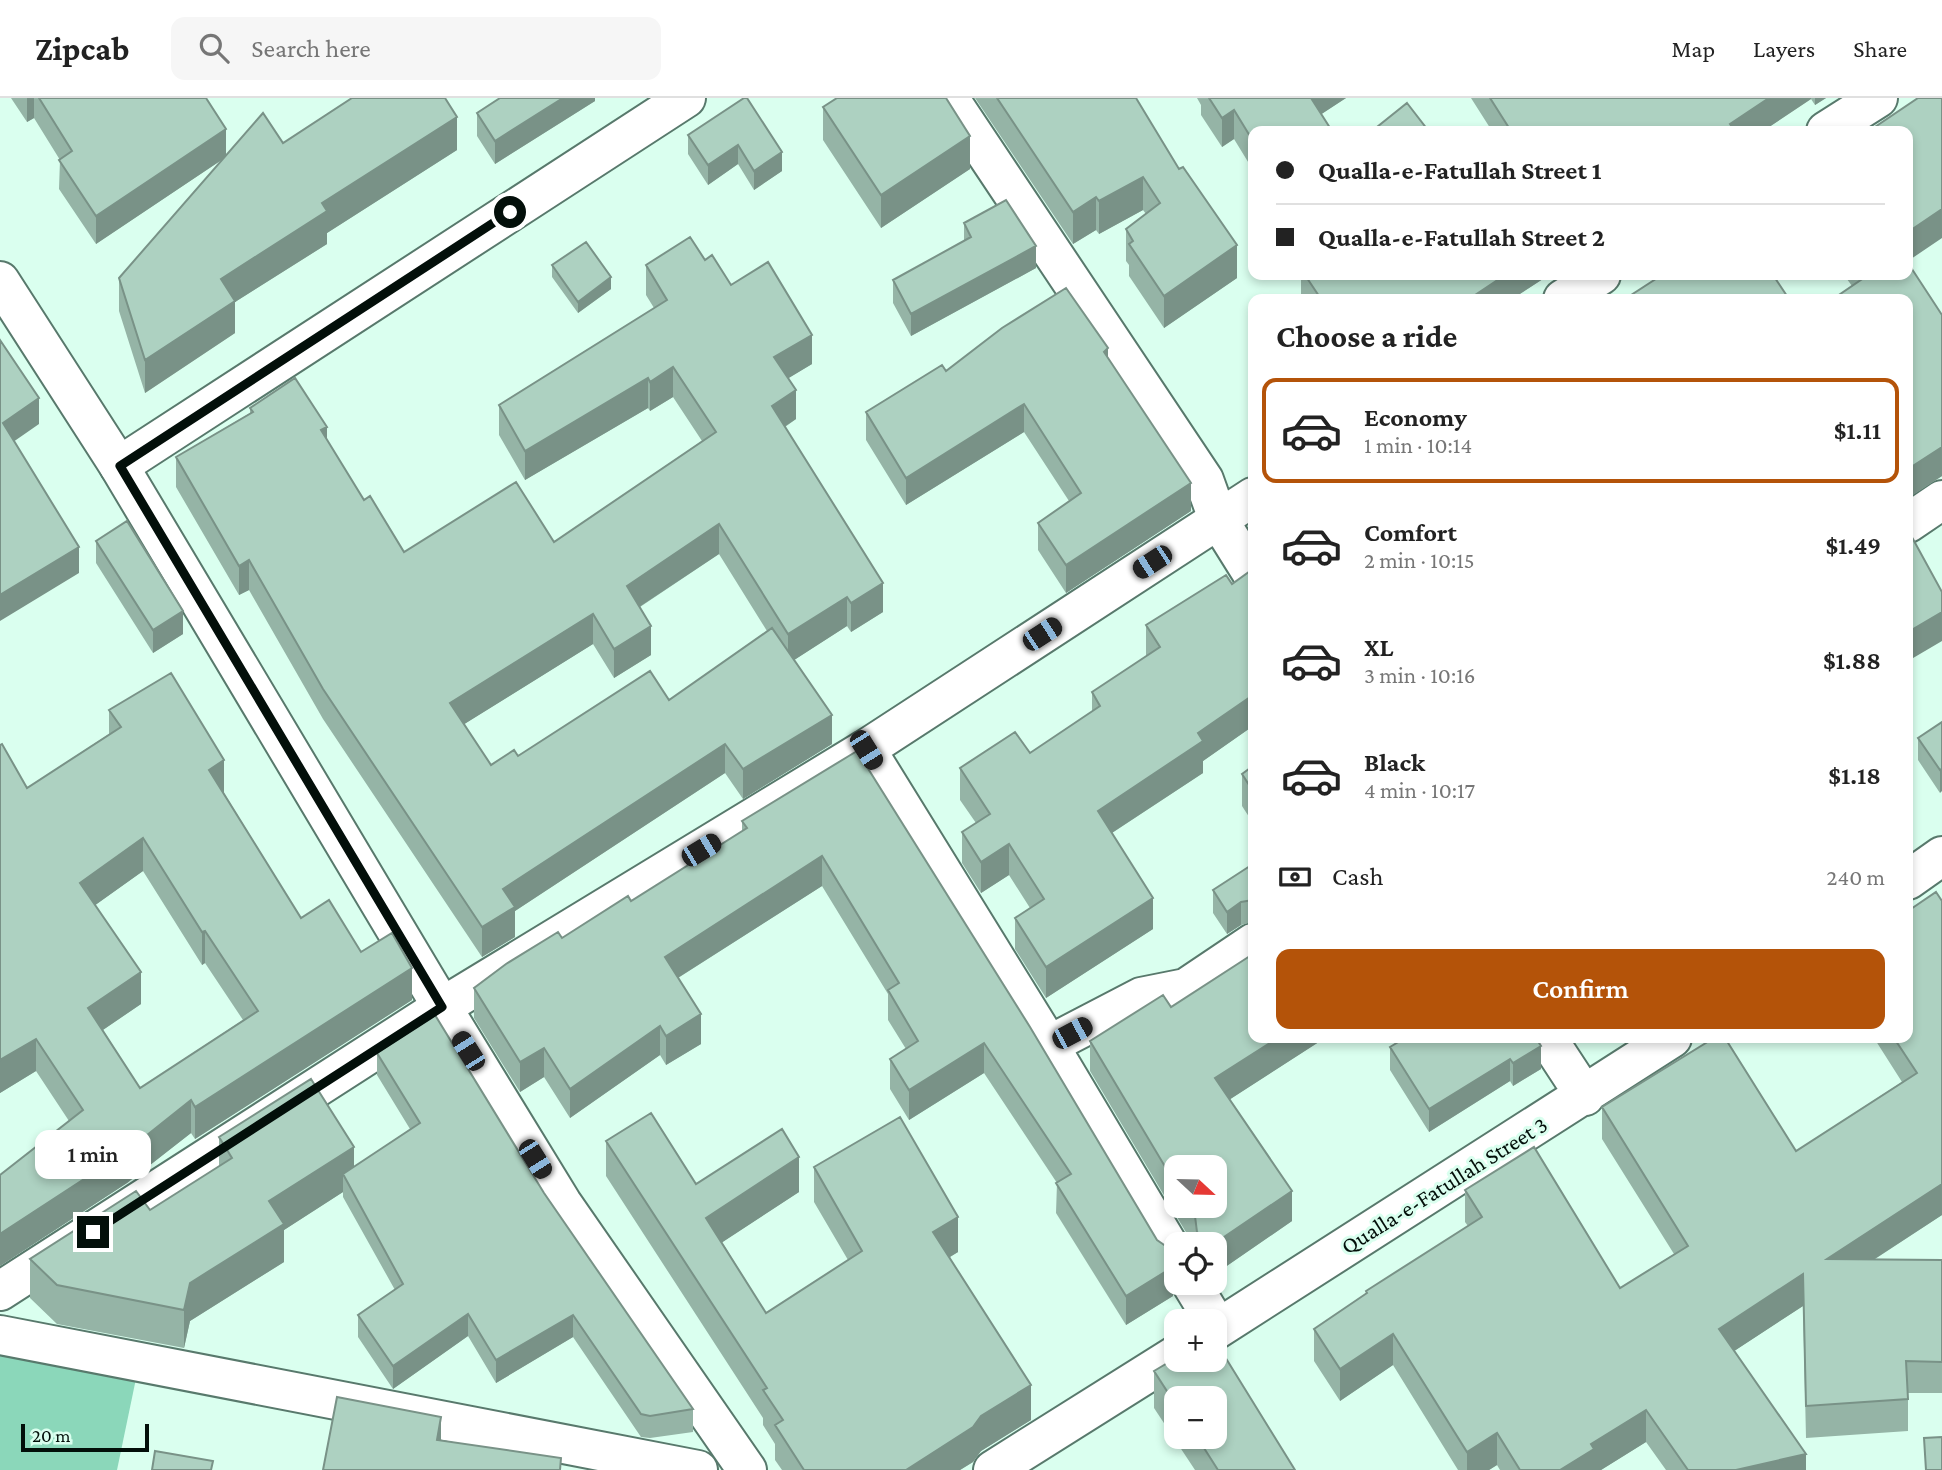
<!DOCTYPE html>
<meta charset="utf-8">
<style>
body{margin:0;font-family:"Crimson Pro",serif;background:#f6f6f6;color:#222;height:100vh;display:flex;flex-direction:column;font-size:26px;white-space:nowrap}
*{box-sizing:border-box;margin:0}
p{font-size:23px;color:#767676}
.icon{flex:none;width:38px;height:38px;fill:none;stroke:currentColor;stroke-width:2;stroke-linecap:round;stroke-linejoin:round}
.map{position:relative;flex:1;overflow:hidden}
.side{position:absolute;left:1248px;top:196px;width:665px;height:749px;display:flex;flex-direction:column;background:#fff;border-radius:14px;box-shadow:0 4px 10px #0003}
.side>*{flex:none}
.banner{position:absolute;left:1248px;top:28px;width:665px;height:154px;border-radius:14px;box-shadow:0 4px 10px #0003;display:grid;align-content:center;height:154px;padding:0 28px;background:#fff}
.needle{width:46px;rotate:112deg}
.buttons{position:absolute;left:1164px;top:1057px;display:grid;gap:14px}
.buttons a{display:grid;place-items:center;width:63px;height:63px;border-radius:14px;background:#fff;box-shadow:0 4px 10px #0003;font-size:35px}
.scale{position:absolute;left:21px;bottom:18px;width:128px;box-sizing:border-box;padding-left:7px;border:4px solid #030f0a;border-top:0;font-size:19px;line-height:24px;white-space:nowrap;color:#030f0a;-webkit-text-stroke:5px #daffef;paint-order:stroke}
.end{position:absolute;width:32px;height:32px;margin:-16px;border:9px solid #030f0a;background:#fff;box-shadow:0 0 0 4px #fff}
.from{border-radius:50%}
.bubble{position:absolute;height:49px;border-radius:14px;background:#fff;box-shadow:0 4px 10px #0003;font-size:23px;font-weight:600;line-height:49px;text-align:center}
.car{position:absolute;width:21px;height:42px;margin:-21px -10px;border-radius:9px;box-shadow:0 0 5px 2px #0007;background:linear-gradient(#222 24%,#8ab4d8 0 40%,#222 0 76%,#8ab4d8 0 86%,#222 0)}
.banner b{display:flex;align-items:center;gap:24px;height:66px;font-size:26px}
.banner b+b{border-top:2px solid #e0e0e0}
.banner i{width:18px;height:18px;background:#222}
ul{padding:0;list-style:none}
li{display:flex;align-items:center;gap:21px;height:105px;margin:0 14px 10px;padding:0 14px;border:4px solid transparent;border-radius:14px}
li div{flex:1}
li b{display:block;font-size:26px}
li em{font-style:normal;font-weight:600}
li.on{border-color:#b45309}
li>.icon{width:63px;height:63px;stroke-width:1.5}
h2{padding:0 28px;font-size:32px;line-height:84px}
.pay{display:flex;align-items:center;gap:18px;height:77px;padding:0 28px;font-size:26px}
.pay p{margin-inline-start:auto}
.primary-button{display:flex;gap:14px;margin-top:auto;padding:14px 28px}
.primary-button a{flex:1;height:80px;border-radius:14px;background:#b45309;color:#fff;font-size:28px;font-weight:600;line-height:80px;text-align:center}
header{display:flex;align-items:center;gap:42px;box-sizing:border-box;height:98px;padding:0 35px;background:#fff;border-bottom:2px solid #e0e0e0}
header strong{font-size:33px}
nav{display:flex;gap:38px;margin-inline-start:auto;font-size:24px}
.search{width:490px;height:63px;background:#f6f6f6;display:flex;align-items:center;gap:18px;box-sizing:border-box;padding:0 24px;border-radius:14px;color:#767676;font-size:26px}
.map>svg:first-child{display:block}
.green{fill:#8bd7ba}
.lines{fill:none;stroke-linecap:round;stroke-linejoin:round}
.minor-casing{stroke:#58796c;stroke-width:42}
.tertiary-casing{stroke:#58796c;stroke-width:42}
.minor{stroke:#fff;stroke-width:38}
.tertiary{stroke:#fff;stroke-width:38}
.wall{fill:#95b4a6;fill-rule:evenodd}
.shaded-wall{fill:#799287}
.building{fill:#add1c1;stroke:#799287;stroke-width:2;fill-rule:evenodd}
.route{stroke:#030f0a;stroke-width:9}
.labels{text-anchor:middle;stroke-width:6;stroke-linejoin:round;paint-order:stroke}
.street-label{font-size:23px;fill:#030f0a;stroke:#daffef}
</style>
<header>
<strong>Zipcab</strong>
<div class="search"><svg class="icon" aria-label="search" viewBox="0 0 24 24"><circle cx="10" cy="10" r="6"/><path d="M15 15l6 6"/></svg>Search here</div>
<nav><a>Map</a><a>Layers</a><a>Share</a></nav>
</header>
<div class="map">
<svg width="1942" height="1372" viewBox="0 0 1942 1372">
<rect width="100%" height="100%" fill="#daffef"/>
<path class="green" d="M0 1250 138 1271 117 1372H0Z"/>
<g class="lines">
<g class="minor-casing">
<path id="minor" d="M949 0 1204 382 1218 421 1253 477
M1826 33 1878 0
M1563 201 1601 177
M119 368 686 0
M1908 425 1942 402
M866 651 1049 947 1141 899 1186 890 1253 845
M1908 782 1942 758
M1547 940 1585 998
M1049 947 1176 1160
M1191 1185 1214 1223
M0 1193 442 909 866 651 1253 399
M1214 1233 1672 940
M0 1237 698 1372
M993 1372 1176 1257"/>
</g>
<g class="tertiary-casing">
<path id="tertiary" d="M0 183 119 368 442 909 562 1105 747 1372"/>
</g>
<use href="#minor" class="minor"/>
<use href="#tertiary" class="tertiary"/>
</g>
<path class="wall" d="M11 0H206L226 58 283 45 457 52 327 135V146L235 204V235L145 295 119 213V180L223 61 96 146 59 91 60 62 34 20 27 24Z
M595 0V3L495 66 477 38V15Z
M975 0H1136L1237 180 1164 230 1129 178V167L1126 163V131L1146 116 1143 112 1099 136 1096 132 1073 146Z
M1197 0H1346L1321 16 1253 33V72L1234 41 1222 49 1201 17V7Z
M1471 0H1826L1815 7 1811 1 1763 33H1492Z
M823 9 970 71 881 130 823 42Z
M688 37 782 54V73L754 92 738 66 708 87 688 56Z
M964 125 1036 170 911 238 893 205V182L964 143Z
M705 162 812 266 788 280 796 321 785 329 883 514 851 534 847 528 794 562 832 646 743 701 725 675 515 813V839L482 859 323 621 249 492 239 497 176 389V359L250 315V310L327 342 364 402 404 454 554 444 702 343 673 299 650 313 648 310 525 382 499 337V307L654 210 646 197V167ZM719 456 767 533 669 602 518 658 491 667 464 626 593 546 614 580 651 557 640 509Z
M552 167 611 191 578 215 552 179Z
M1301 177H1549L1512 201H1302L1301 199Z
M1844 177H1908L1942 217V378L1908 400V201L1852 188Z
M1108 261 1191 413 1066 495 1038 452V425L1069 403 1024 334 906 407 866 342V314L946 273Z
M96 443 183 536 153 555 96 465Z
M1253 471V628L1203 663V675L1112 735 1153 831 1046 900 1015 851V820L1030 810 1009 777 981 795 962 765V734L976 725 960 702V670L1030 655 1092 614V594L1146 558V527L1232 486Z
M109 612 224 695 301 820 361 854 412 902 195 1041 191 1035 127 1085 0 1168V1077L69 1023 36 973 0 995V647L27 690 109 636ZM143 773 202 867 205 865 243 922 140 990 103 932 141 906 95 807Z
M1942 624 1940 695 1918 662V640Z
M857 653 1173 1198 1126 1227 1056 1115 1057 1085 984 975 909 1022 890 991V961L906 951 888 922V896L822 788 678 880 701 946 666 967 660 957 570 1020 544 979 520 994 474 920V890L562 840 631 803 742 733V723Z
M1253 668V725L1242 708V676Z
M1253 766V824L1241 827 1227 836 1213 815V792Z
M1908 813 1942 1117 1875 1161 1942 1162V1295H1908V1333L1806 1340 1803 1208 1734 1253 1806 1372H1666L1646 1344 1601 1372H1500L1497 1367 1489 1372H1458L1393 1267 1340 1303 1314 1263V1231L1366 1196V1193L1468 1128 1465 1124V1092L1620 1190 1674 1156 1602 1041V1009L1796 1053 1902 984 1874 940H1908Z
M1253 841V940H1325L1230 1001 1292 1123 1218 1174 1216 1171 1214 1172V1146H1193L1090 973V943L1171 909 1251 858V843ZM1176 1069 1214 1108H1176Z
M1536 940 1541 971 1513 988 1510 983 1429 1034 1390 972V949Z
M377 955 544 1095 693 1311V1334L650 1340 641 1339 573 1239 496 1285 468 1238 393 1291 358 1239V1217L395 1192 343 1099V1094L284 1132V1164L190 1223 184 1250 57 1226 30 1200V1161L150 1112 219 1068V1039L354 1069 410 1031 377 977Z
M606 1043 696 1086 799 1094 722 1144 766 1215 848 1162 814 1104V1069L958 1154 950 1159 1031 1322 981 1353 973 1364 960 1372H782L775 1362V1346L763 1327V1320L606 1078Z
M1154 1273 1295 1372H1195L1154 1310ZM1176 1300 1214 1339H1176Z"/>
<path class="shaded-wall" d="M27 0H34V20L27 24Z
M563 0H595V3L495 66V43Z
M1308 0H1346L1308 25Z
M1769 0H1811V1L1763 33H1730V26Z
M1815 0H1826L1815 7Z
M1234 12V41L1222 49V20Z
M457 19V52L327 135V146L235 204V235L145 295V262L221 181 322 105Z
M226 31V59L96 146V118Z
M970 38V71L881 130V97Z
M738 47V66L708 87V67Z
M782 54V73L754 92V73Z
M1143 79V112L1099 136V103Z
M1096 99V132L1073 146V114Z
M1942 111V140L1908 163V134Z
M1237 147V180L1164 230V198Z
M1036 148V170L911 238V216Z
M1506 177H1549L1512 201H1469Z
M611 179V191L578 215V204Z
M812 237V266L774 289V259Z
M1108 250V278L1104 254Z
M673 269V299L650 313V284Z
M648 280V310L525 382V353Z
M796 292V321L772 337V308Z
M39 300V326L3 351V325Z
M1024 306V334L906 407V380Z
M327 329V358L321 332Z
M1942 349V378L1908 400V371Z
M1191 385V413L1066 495V467Z
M719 426V456L627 517V488Z
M79 449V475L0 523V497Z
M249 462V492L239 497V468Z
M883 485V514L851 534V505Z
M847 499V528L788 566V536Z
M183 513V536L153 555V532Z
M1942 514V543L1908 563V534Z
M593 516V546L450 635V605Z
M651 528V557L614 580V551Z
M1253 597V628L1203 663V675L1098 744V713L1198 635Z
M832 617V646L743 701V671Z
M725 646V675L515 813V839L482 859V829L503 791Z
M224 662V695L209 705V672Z
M1942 671V693L1940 695V672Z
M143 740V773L80 818V785Z
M1009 746V777L981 795V764Z
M822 758V788L665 888V859Z
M1153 800V831L1046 900V869Z
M1241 804V827L1227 836V814Z
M205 833V865L202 867V834Z
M412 870V902L195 1041V1009Z
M141 874V906L88 942V910Z
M701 916V946L666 967V938Z
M660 928V957L570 1020V991Z
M1278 940H1325L1215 1011V980Z
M36 941V973L0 995V962Z
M984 945V975L909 1022V992Z
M1541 948V971L1513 988V965Z
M544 950V979L520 994V964Z
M1510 961V983L1429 1034V1011Z
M191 1002V1035L127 1085 0 1168V1136Z
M354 1049V1087L343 1076V1094L284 1132V1164L190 1223 184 1250V1212L190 1185 269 1103Z
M799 1059V1094L706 1155V1120Z
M1942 1086V1117L1827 1192V1161Z
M1292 1093V1123L1218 1174V1143Z
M958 1119V1154L933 1169V1134Z
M1216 1141V1171L1214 1172V1146H1210V1144Z
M1173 1169V1198L1126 1227V1198Z
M1803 1176V1208L1719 1263V1231Z
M468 1216V1238L393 1291V1268Z
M573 1217V1239L496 1285V1262Z
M1393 1236V1267L1340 1303V1271Z
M1031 1287V1322L981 1353 973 1364 960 1372H906L981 1318Z
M1646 1312V1344L1601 1372H1560L1591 1346Z
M441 1319V1345L437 1342Z
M1497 1335V1367L1489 1372H1467V1354Z
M1806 1356V1372H1736Z"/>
<path class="building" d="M39 0H206L226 31 96 118 59 62 72 53Z
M352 0H445L457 19 322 105 327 113 221 181 235 203 145 262 119 180 263 15 283 45Z
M500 0H563L495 43 477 15Z
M744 0H747L782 54 754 73 738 47 708 67 688 37Z
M837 0H946L970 38 881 97 823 9Z
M997 0H1136L1179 71 1183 69 1237 147 1164 198 1129 146 1133 143 1126 131 1160 105 1143 79 1099 103 1096 99 1073 114Z
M1209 0H1311L1332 33H1253V43L1234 12 1222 20Z
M1490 0H1769L1730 26 1734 32 1731 33H1511Z
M1918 0H1942V111L1908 134V33H1878L1875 29Z
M1407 5 1427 31 1425 33H1372Z
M1006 102 1036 148 911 216 893 182 971 139 964 125Z
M690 139 705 162 712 157 731 187 768 164 812 237 774 259 796 292 772 308 883 485 851 505 847 499 788 536 719 426 627 488 651 528 614 551 593 516 450 605 491 667 514 652 518 658 650 573 669 602 772 530 832 617 743 671 725 646 503 791 515 809 482 829 323 591 249 462 239 468 176 359 253 314 250 310 295 280 327 329 321 332 364 402 370 398 404 454 516 384 554 444 716 334 673 269 650 284 648 280 525 353 499 307 667 202 646 167Z
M586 144 611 179 578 204 552 167Z
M1908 165 1942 217V349L1908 371V201H1833L1865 179 1863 177H1908Z
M1305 177H1505L1469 201H1453L1452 200 1451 201H1321Z
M1662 177H1773L1789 201H1625Z
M1066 190 1108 250 1104 254 1191 385 1066 467 1038 425 1081 395 1024 306 906 380 866 314 942 267 946 273 1002 230Z
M0 242 39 300 3 325 79 449 0 497Z
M127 423 183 513 153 532 96 443Z
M1908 432 1942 494V514L1908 534Z
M1253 471V597L1198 635 1203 643 1098 713 1153 800 1046 869 1015 820 1044 801 1009 746 981 764 962 734 990 716 960 670 1015 634 1030 655 1100 608 1092 594 1160 549 1146 527 1226 477 1232 486Z
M171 575 224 662 209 672 301 820 329 802 361 854 392 835 412 870 195 1009 191 1002 127 1053 0 1136V1077L83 1012 36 941 0 962V647L2 646 27 690 121 629 109 612ZM143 740 202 834 205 833 258 913 140 990 88 910 141 874 80 785Z
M1942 624V671L1940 672 1918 640Z
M857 653 1030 929 1157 1142 1170 1151 1173 1169 1126 1198 1056 1085 1071 1076 984 945 909 992 890 961 918 943 888 892 899 885 822 758 665 859 701 916 666 938 660 928 570 991 544 950 520 964 474 890 506 866 558 834 562 840 628 798 631 803 747 730 742 723Z
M1253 668V693L1242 676Z
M1253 766V802L1241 804 1227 814 1213 792Z
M1936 794 1942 803V1086L1827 1161 1942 1162V1264L1906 1263 1908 1301 1806 1308 1803 1176 1719 1231 1806 1356 1736 1372H1688L1646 1312 1591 1346 1594 1351 1560 1372H1520L1497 1335 1467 1354 1393 1236 1340 1271 1314 1231 1367 1195 1366 1193 1482 1119 1465 1092 1534 1049 1620 1190 1688 1148 1602 1009 1714 940H1725L1796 1053 1917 975 1894 940H1908V813Z
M1253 856V940H1278L1215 980 1292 1093 1218 1143 1216 1141 1210 1144 1197 1134 1195 1118 1188 1108H1214V1069H1176V1087L1090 943 1163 897 1171 909Z
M435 917 544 1095 693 1311 650 1318 641 1316 573 1217 496 1262 468 1216 393 1268 358 1217 403 1186 343 1076 420 1025 377 955Z
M1405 940H1536L1541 948 1513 965 1510 961 1429 1011 1390 949Z
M311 981 354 1049 269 1103 284 1126 190 1185 184 1212 57 1187 30 1161 136 1093 150 1112 232 1060 219 1039Z
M651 1015 696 1086 782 1031 799 1059 706 1120 766 1215 862 1153 814 1069 900 1019 958 1119 933 1134 1031 1287 981 1318 973 1329 906 1372H804L775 1327 783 1322 763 1292 767 1290 606 1043Z
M1214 1241 1295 1372H1218L1197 1339H1214V1300H1176V1307L1154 1273 1176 1260V1262H1214Z
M337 1299 441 1319 437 1342 561 1360 560 1372H323Z
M1942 1339V1372H1926L1924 1340Z
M155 1353 213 1363 211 1372H152Z"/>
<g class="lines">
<path class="route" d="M93 1134 442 909 120 368 510 114"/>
</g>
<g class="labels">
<g class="street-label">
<text transform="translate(1444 1087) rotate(-32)" y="8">Qualla-e-Fatullah Street 3</text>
</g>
</g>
</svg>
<div class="buttons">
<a><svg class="needle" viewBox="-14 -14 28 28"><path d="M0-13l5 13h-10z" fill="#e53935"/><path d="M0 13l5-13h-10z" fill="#767676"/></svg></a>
<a><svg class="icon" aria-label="locate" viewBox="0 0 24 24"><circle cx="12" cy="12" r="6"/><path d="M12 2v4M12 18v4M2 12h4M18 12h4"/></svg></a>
<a>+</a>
<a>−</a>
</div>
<div class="scale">20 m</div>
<i class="end from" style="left:510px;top:114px"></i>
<i class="end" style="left:93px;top:1134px"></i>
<div class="bubble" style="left:35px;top:1032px;width:116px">1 min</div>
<i class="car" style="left:1152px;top:464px;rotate:237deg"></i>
<i class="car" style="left:1042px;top:536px;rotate:57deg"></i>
<i class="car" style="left:866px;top:652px;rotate:148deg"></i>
<i class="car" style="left:701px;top:752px;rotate:59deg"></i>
<i class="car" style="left:1072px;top:935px;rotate:62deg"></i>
<i class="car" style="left:468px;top:953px;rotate:328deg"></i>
<i class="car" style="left:535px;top:1061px;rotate:148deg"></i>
<div class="banner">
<b><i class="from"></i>Qualla-e-Fatullah Street 1</b>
<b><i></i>Qualla-e-Fatullah Street 2</b>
</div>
<section class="side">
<h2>Choose a ride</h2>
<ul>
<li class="on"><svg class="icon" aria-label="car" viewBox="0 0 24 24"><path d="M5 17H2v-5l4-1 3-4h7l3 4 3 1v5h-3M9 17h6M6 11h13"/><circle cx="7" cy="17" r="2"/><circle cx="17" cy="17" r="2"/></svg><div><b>Economy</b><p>1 min · 10:14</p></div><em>$1.11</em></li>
<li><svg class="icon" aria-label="car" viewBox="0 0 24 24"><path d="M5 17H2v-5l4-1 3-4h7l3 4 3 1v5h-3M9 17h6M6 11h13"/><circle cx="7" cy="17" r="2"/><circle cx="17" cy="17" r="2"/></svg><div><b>Comfort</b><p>2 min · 10:15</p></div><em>$1.49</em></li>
<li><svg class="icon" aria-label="car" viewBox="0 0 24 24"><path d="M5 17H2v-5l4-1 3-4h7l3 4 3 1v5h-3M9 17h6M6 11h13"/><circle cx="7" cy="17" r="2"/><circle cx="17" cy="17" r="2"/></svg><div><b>XL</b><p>3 min · 10:16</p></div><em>$1.88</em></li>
<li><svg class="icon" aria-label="car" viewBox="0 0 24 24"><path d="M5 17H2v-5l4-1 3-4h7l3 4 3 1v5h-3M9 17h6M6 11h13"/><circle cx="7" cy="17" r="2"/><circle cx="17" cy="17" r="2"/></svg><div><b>Black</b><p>4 min · 10:17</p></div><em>$1.18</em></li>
</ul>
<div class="pay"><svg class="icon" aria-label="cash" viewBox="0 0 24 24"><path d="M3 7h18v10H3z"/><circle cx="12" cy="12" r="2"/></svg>Cash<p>240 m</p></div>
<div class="primary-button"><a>Confirm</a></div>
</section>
</div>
